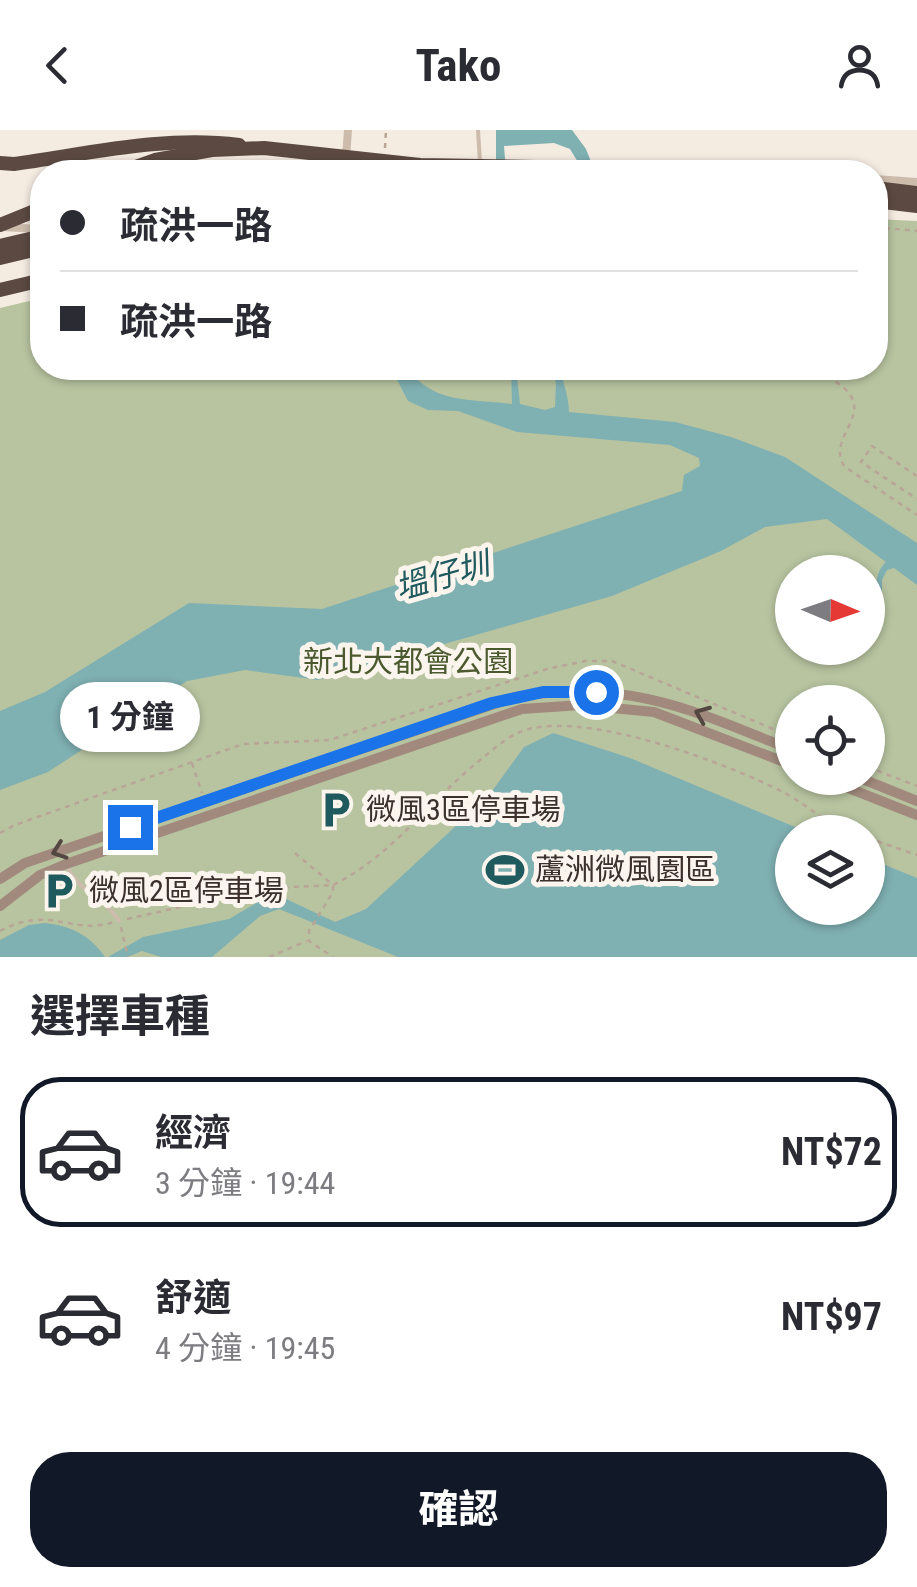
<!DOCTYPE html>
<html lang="zh-TW">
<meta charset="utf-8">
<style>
body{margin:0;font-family:"Roboto Condensed","Noto Sans TC",sans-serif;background:#f2f2f3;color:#2b2b33;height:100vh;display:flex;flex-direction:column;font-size:38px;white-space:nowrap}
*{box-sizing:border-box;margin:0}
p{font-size:32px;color:#7c7c81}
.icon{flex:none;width:55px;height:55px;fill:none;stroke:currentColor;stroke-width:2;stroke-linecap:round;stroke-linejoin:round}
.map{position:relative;height:827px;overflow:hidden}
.panel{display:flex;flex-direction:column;background:#fff;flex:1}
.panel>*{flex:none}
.banner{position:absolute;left:30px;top:30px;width:858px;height:220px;border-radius:40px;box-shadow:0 2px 8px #0004;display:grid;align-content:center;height:220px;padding:0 30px;background:#fff}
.needle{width:65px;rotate:92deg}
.fabs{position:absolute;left:775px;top:425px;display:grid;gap:20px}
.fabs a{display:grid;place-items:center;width:110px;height:110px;border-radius:50%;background:#fff;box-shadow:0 2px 8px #0004;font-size:50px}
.end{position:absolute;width:45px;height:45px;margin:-22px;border:12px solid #1a73e8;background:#fff;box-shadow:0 0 0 5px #fff}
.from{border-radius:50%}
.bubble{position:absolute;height:70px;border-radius:35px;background:#fff;box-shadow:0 2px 8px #0004;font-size:32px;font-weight:700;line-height:70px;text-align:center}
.banner b{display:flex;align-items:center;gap:35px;height:95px;font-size:38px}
.banner b+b{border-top:2px solid #e1e1e2}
.banner i{width:25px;height:25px;background:#2b2b33}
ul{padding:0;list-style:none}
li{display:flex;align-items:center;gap:30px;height:150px;margin:0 20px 15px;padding:0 10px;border:5px solid transparent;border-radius:40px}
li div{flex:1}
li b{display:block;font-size:38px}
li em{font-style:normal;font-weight:700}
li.current{border-color:#111827}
li>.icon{width:90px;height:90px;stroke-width:1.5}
h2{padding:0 30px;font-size:45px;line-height:120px}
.cta{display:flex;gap:20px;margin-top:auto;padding:20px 30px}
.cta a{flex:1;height:115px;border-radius:40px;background:#111827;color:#fff;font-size:40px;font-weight:700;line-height:115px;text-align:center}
header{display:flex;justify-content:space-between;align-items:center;height:130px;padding:0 30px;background:#fff;font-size:45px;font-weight:700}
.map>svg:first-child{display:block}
.green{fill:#b8c4a0;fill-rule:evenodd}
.water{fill:#7fb0b2}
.building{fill:#c8694b}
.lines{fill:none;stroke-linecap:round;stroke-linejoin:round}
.path{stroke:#b9a596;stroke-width:2.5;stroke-dasharray:5 5;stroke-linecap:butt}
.lane{stroke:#cdbbac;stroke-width:4}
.street{stroke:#cdbbac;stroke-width:8}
.secondary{stroke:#a18a7d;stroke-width:10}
.highway{stroke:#5c4a42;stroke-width:14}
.highway-bridge{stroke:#5c4a42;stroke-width:14}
.oneway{stroke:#544640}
.route{stroke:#1a73e8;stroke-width:12}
.labels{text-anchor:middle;stroke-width:10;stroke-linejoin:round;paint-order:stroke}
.park-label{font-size:30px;fill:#4a5a2e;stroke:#fbf5ee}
.poi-label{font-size:30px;fill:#3b302b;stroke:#fbf5ee;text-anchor:start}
.water-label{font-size:32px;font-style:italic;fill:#1f5a5e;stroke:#fbf5ee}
</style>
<header><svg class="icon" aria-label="back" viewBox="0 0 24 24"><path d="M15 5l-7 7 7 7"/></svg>Tako<svg class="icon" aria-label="person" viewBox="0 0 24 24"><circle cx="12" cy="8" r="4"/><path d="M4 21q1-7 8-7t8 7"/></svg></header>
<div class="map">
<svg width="917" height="827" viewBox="0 0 917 827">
<rect width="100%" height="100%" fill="#f4ebe1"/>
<path class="green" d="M875 89 917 91V827H0V178L42 168V238H875ZM792 442H868V518H792ZM792 572H868V648H792ZM792 702H868V778H792Z"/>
<path class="water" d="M496 0H572L586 19 595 42H584L570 19 554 13 504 16 506 42H496Z
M391 238H408C431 274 473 269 512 274L511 238H516L520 274 545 280 555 277 556 253 551 238H562C562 254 569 265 569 282L675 292 731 307 785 327 917 413V455L894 438 887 440 882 450V471L868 482V474L878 465C876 450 876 442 886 432L827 389 765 397 721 421 612 466 318 550 245 540 187 551 48 642 0 660V581L45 562 189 473 322 479 682 361 684 345 700 336 699 328 670 315 517 302 458 281 428 280 408 271Z
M553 603 630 628 807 702H792V778H868V728L917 748V827H398L279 779 260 786 212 827H161L142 821 127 827H108L143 807 229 789 260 771 284 768 335 792 366 779 472 681H482L490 664 524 617Z
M45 793C71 796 90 805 105 827H0V810L29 795Z"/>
<path class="building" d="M221 30 223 42H153L158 40Z"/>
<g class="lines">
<path class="path" d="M385 18 386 0
M875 97 917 101
M809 238C901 276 820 302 845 337L917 385
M917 346 872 316 861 332 917 369
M192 633 202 663
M868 637 917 656
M0 703 15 695 243 614 330 610 547 539 585 531H612L792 607
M868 708 917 725
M295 723 333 755C394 725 431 668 484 627 497 616 512 603 529 599 594 583 726 633 785 663 807 675 826 694 850 702
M127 789 244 763 291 757 333 755V762L309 801V811L333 827
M121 797 128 827
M0 801C51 774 71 806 114 792
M269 827 307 811"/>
<path class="lane" d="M478 0 480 33
M68 738C79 761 106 769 119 791"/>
<path class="street" d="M345 42 348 0
M875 49 917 52
M2 97 42 99"/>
<path class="secondary" d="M823 648 917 685
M860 648 917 671
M0 749 25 733 54 723 515 567C629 549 690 579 792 620
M0 776 40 745 66 734 522 579 581 575 654 582 792 635"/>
<path class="highway" d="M0 33 14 34C87 24 165 5 239 15
M582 39 691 42
M875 58 917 63
M875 71 917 76
M0 95 42 78
M0 116 42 106
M0 160 42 150"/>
<path class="highway-bridge" d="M121 42 155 30 212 20 264 18 420 35 594 38
M0 128 42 118"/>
</g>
<defs><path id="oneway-chevron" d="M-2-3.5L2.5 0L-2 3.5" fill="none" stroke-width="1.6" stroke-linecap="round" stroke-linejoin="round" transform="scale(2.5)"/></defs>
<g class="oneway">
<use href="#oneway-chevron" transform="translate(702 584) rotate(-158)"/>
<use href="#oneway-chevron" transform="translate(59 721) rotate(161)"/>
</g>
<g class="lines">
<path class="route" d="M130 697 492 573 543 562H596"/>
</g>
<defs>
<g id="parking-bare" transform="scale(3)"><path d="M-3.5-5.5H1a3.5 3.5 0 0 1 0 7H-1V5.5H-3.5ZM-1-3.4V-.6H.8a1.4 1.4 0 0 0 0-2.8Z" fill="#1f5a5e" stroke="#fbf5ee" stroke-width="2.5" paint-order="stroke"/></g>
<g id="stadium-bare" transform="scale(3)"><path d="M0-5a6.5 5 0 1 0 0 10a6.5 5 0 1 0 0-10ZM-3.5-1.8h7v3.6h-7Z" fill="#1f5a5e" stroke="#fbf5ee" stroke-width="2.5" paint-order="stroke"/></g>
</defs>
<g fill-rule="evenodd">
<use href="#parking-bare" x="336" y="680"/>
<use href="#stadium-bare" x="505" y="740"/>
<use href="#parking-bare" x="59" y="761"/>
</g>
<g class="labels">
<g class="park-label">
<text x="408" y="542">新北大都會公園</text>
</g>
<g class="poi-label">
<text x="366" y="690">微風3區停車場</text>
<text x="535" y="750">蘆洲微風園區</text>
<text x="89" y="771">微風2區停車場</text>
</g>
<g class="water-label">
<text transform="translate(442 446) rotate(-16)" y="11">塭仔圳</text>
</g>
</g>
</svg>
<div class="fabs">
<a><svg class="needle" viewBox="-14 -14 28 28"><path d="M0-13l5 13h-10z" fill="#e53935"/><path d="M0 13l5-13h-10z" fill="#7c7c81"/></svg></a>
<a><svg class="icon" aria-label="locate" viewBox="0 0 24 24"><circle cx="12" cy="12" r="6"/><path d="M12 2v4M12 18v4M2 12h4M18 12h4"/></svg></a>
<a><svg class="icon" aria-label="layers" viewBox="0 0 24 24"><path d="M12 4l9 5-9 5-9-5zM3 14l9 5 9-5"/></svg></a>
</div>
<i class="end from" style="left:596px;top:562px"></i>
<i class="end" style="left:130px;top:697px"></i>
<div class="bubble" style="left:60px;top:552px;width:140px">1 分鐘</div>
<div class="banner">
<b><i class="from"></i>疏洪一路</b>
<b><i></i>疏洪一路</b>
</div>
</div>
<section class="panel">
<h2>選擇車種</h2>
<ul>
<li class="current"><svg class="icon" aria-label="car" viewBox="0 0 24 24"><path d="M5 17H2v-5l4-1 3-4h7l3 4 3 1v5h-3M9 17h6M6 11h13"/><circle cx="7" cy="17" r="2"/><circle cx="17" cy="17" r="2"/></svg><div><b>經濟</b><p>3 分鐘 · 19:44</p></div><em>NT$72</em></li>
<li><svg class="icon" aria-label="car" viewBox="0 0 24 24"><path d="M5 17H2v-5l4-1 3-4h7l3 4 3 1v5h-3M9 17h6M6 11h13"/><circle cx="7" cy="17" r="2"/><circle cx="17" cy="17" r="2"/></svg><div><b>舒適</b><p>4 分鐘 · 19:45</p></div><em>NT$97</em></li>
</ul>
<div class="cta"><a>確認</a></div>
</section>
